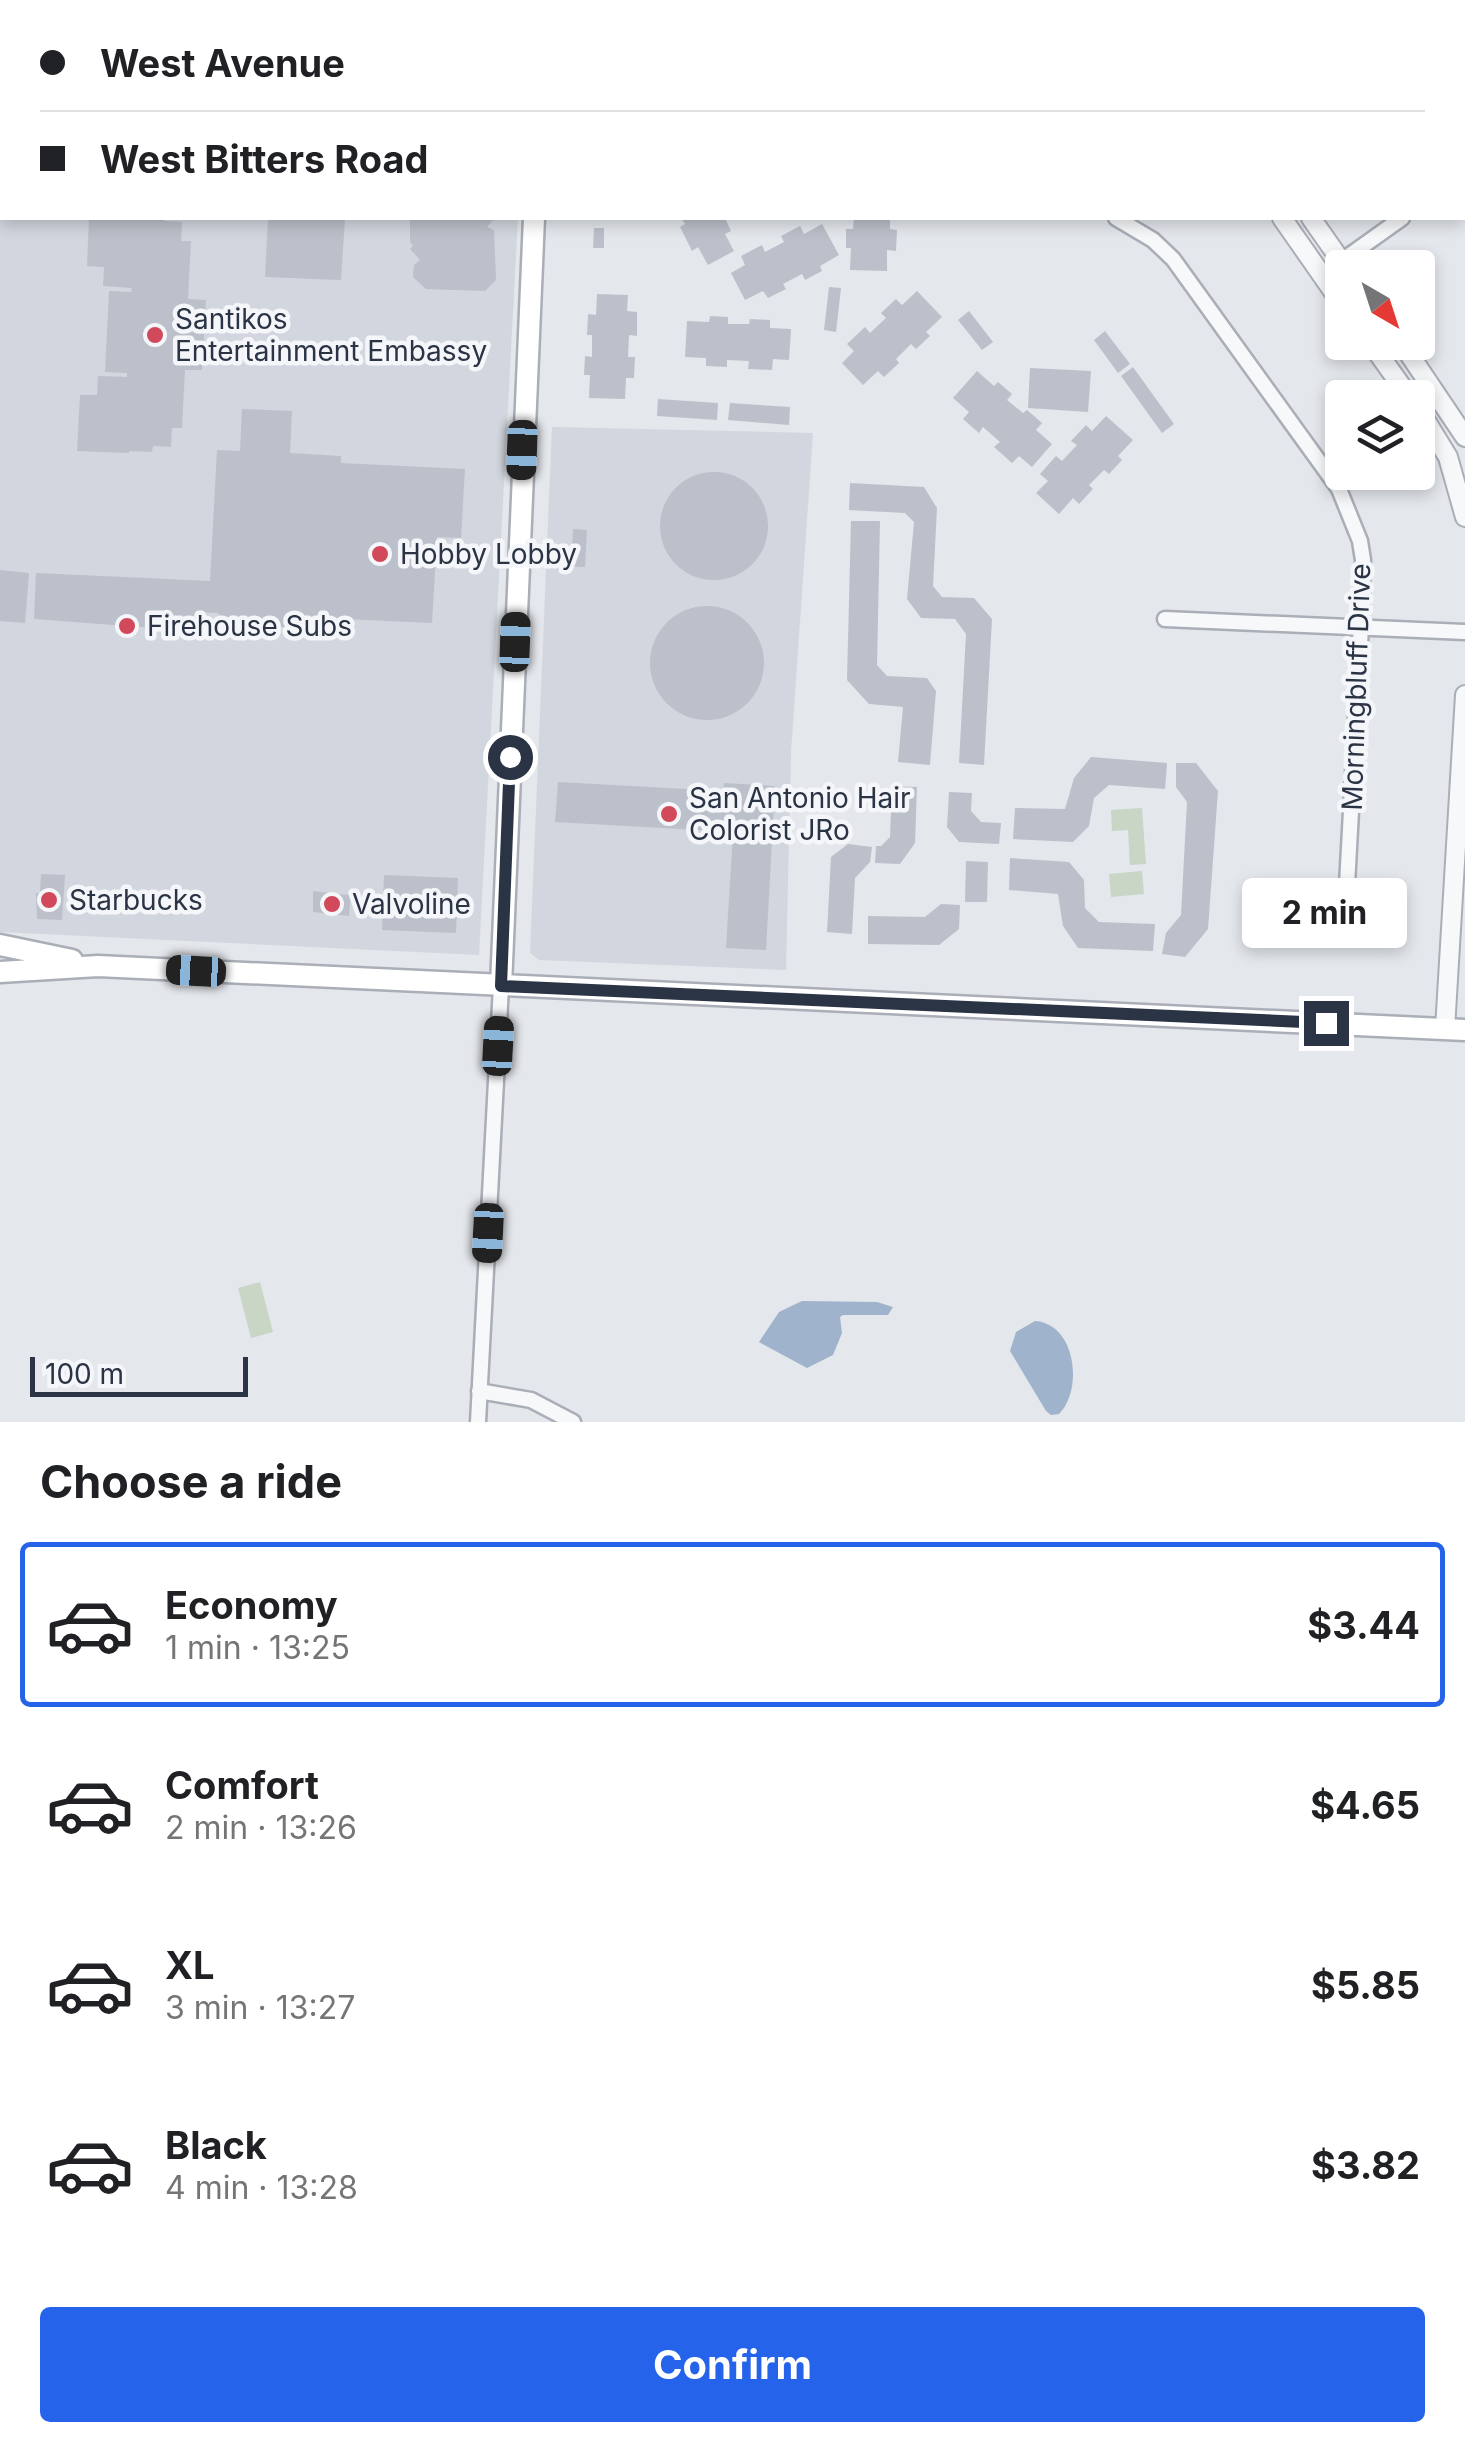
<!DOCTYPE html>
<meta charset="utf-8">
<style>
body{margin:0;font-family:Inter,sans-serif;background:#f6f6f6;color:#202124;height:100vh;display:flex;flex-direction:column;font-size:38px;white-space:nowrap}
*{box-sizing:border-box;margin:0}
p{font-size:32px;color:#757577}
.icon{flex:none;width:55px;height:55px;fill:none;stroke:currentColor;stroke-width:2;stroke-linecap:round;stroke-linejoin:round}
.map{position:relative;height:1422px;overflow:hidden}
.side{display:flex;flex-direction:column;background:#fff;flex:1}
.side>*{flex:none}
.banner{position:absolute;left:0px;top:0px;width:1465px;height:220px;box-shadow:0 5px 15px #0003;display:grid;align-content:center;height:220px;padding:0 40px;background:#fff}
.needle{width:65px;rotate:141deg}
.controls{position:absolute;left:1325px;top:250px;display:grid;gap:20px}
.controls a{display:grid;place-items:center;width:110px;height:110px;border-radius:10px;background:#fff;box-shadow:0 5px 15px #0003;font-size:50px}
.scale{position:absolute;left:30px;bottom:25px;width:218px;box-sizing:border-box;padding-left:10px;border:5px solid #2b3445;border-top:0;font-size:28px;line-height:35px;white-space:nowrap;color:#2b3445;-webkit-text-stroke:8px #f4f6f9;paint-order:stroke}
.end{position:absolute;width:45px;height:45px;margin:-22px;border:12px solid #2b3445;background:#fff;box-shadow:0 0 0 5px #fff}
.from{border-radius:50%}
.bubble{position:absolute;height:70px;border-radius:10px;background:#fff;box-shadow:0 5px 15px #0003;font-size:32px;font-weight:700;line-height:70px;text-align:center}
.car{position:absolute;width:30px;height:60px;margin:-30px -15px;border-radius:12px;box-shadow:0 0 8px 2px #0007;background:linear-gradient(#222 24%,#8ab4d8 0 40%,#222 0 76%,#8ab4d8 0 86%,#222 0)}
.banner b{display:flex;align-items:center;gap:35px;height:95px;font-size:38px}
.banner b+b{border-top:2px solid #e0e0e0}
.banner i{width:25px;height:25px;background:#202124}
ul{padding:0;list-style:none}
li{display:flex;align-items:center;gap:30px;height:165px;margin:0 20px 15px;padding:0 20px;border:5px solid transparent;border-radius:10px}
li div{flex:1}
li b{display:block;font-size:38px}
li em{font-style:normal;font-weight:700}
li.current{border-color:#2563eb}
li>.icon{width:90px;height:90px;stroke-width:1.5}
h2{padding:0 40px;font-size:45px;line-height:120px}
.cta{display:flex;gap:20px;margin-top:auto;padding:20px 40px}
.cta a{flex:1;height:115px;border-radius:10px;background:#2563eb;color:#fff;font-size:40px;font-weight:700;line-height:115px;text-align:center}
.map>svg:first-child{display:block}
.built{fill:#d2d6de}
.green{fill:#c9d6c5}
.water{fill:#9fb4cc}
.building{fill:#bbc0ca}
.lines{fill:none;stroke-linecap:round;stroke-linejoin:round}
.minor-casing{stroke:#a9aeb7;stroke-width:19}
.tertiary-casing{stroke:#a9aeb7;stroke-width:22}
.secondary-casing{stroke:#a9aeb7;stroke-width:25}
.minor{stroke:#f7f8fa;stroke-width:14}
.tertiary{stroke:#f7f8fa;stroke-width:18}
.secondary{stroke:#fff;stroke-width:20}
.route{stroke:#2b3445;stroke-width:12}
.poi-dot{fill:#d1495b;stroke:#f4f6f9;stroke-width:4}
.labels{text-anchor:middle;stroke-width:9;stroke-linejoin:round;paint-order:stroke}
.poi-label{font-size:28px;fill:#2b3445;stroke:#f4f6f9;text-anchor:start}
.street-label{font-size:28px;fill:#2b3445;stroke:#f4f6f9}
</style>
<div class="map">
<svg width="1465" height="1422" viewBox="0 0 1465 1422">
<rect width="100%" height="100%" fill="#e4e7ec"/>
<path class="built" d="M0 0H529L2 2 0 129Z
M0 167 2 218H518L479 955 0 932Z
M552 427 813 433 791 752 786 970 539 960 530 953Z"/>
<path class="green" d="M1142 808 1146 864 1130 865 1128 830 1112 831 1111 810Z
M1142 871 1144 894 1111 897 1109 874Z
M260 1282 273 1332 251 1338 238 1288Z"/>
<path class="water" d="M802 1301 877 1302 893 1307 888 1315H843L840 1317 842 1333 833 1355 807 1368 759 1342 779 1312Z
M1035 1321C1077 1324 1083 1391 1059 1414L1051 1415 1046 1411 1010 1351 1016 1332Z"/>
<path class="building" d="M89 218H164V221L182 222 181 241H191L188 299 206 300 202 370H185L182 428H172L171 447 153 446 152 452 129 451V453L77 451 80 395H97L98 376 127 377V373L105 372 109 291 131 292 132 288 103 286 104 267 87 266Z
M268 218H345L341 280 265 277Z
M410 218H495L487 227 494 230 496 280 485 291 426 289 413 277 414 265 420 260 410 249 413 246 410 242Z
M681 218H725L731 231 725 234 734 251 708 265 698 247 692 251 680 227 685 224Z
M854 218H890V229L897 230 896 251 887 250V271L850 270 851 248H846V229H853Z
M822 224 839 255 820 266 822 271 805 280 802 274 783 284 786 289 768 298 763 291 745 300 731 273 745 265 741 256 762 245 765 252 784 242 781 236 800 226 804 234Z
M594 228H604V248H593Z
M829 287 841 288 836 332 824 330Z
M917 291 942 317 926 332 930 336 916 349 911 344 896 359 899 363 884 377 878 371 863 385 842 363 854 351 847 344 865 327 870 333 886 318 881 313 896 299 902 305Z
M597 294 628 295 627 311 637 312V336L629 335 628 357H635L634 378H626L625 399 589 398 590 375H584L585 356 592 357V335H587L588 314 596 315Z
M969 311 993 342 982 350 958 320Z
M710 316 728 317V324H749L750 319 770 320V328L791 329 789 360 773 359 772 370 748 369 749 361 727 360V367L706 366V358L685 357 687 321 709 322Z
M1105 331 1130 364 1118 373 1094 340Z
M1133 367 1174 424 1162 433 1121 376Z
M1030 368 1091 371 1088 412 1028 408Z
M977 371 994 386 998 382 1012 394 1007 400 1023 413 1027 410 1042 423 1036 430 1052 444 1032 467 1019 456 1012 463 994 447 1000 442 983 427 979 433 963 419 969 412 953 398Z
M658 399 718 403 717 420 657 416Z
M730 403 790 407 789 425 728 420Z
M242 409 292 411 290 453 341 456V463L465 469 461 538 437 537 432 623 299 617 288 627 230 626 218 613 198 612 181 626 167 629 34 619 36 573 210 581 217 450 240 451Z
M1106 416 1133 440 1118 456 1122 460 1109 474 1104 470 1089 485 1093 489 1079 504 1073 498 1059 514 1036 493 1048 481 1040 474 1056 456 1062 461 1077 445 1071 441 1086 425 1092 431Z
M660 526a54 54 0 1 1 108 0a54 54 0 1 1-108 0Z
M850 483 924 487 937 508 933 586 942 597 974 598 992 619 984 765 959 763 966 634 955 619 921 618 907 599 914 522 905 513 849 510Z
M851 521H880L877 665 887 676 927 678 936 691 930 765 898 762 903 707 869 704 847 680Z
M573 529 587 530 585 567H571Z
M0 570 29 573 25 623 0 621Z
M650 663a57 57 0 1 1 114 0a57 57 0 1 1-114 0Z
M1091 757 1167 763 1165 789 1109 785 1094 798 1089 826 1073 842 1013 839 1015 808 1065 809 1074 778Z
M1176 763H1196L1218 791 1208 929 1185 957 1162 954 1166 933 1181 915 1187 802 1176 787Z
M558 782 723 791 724 783 775 786 766 950 726 948 733 832 555 822Z
M892 786 917 787 915 843 900 864 875 863 876 846H881L890 837Z
M949 792 972 793 971 811 981 822 1001 823 999 844 959 842 947 827Z
M848 844 872 847 870 862 855 878 852 934 827 932 831 857Z
M1010 858 1069 862 1084 880 1085 908 1099 922 1155 924 1153 951 1078 948 1063 926 1058 894 1009 890Z
M966 861 988 862 987 902H965Z
M41 874 65 875 62 920 37 919 36 893H40Z
M384 875 458 878 456 933 382 930Z
M313 891 346 895 351 892 349 916 313 912Z
M941 904 960 905 959 929 939 945 868 944V916L925 917Z"/>
<g class="lines">
<g class="minor-casing">
<path id="minor" d="M1070 0V2
M1324 2 1330 0
M0 149H2
M1462 200H1465
M1116 218 1153 240 1173 259 1339 489 1360 541 1363 560 1361 626 1347 885
M1322 275 1402 218
M1165 619 1465 632
M479 1391 531 1400 573 1422
M478 1422 501 986"/>
</g>
<g class="tertiary-casing">
<path id="tertiary" d="M1129 0 1131 2
M1159 0 1161 2
M1282 218 1342 304
M1311 218 1346 268
M1370 342 1410 398
M1401 342 1465 437
M1418 408 1448 457 1465 517
M1445 1029 1465 695"/>
</g>
<g class="secondary-casing">
<path id="secondary" d="M543 2V0
M0 945 72 960
M0 972 98 966 1465 1030
M501 986 534 218"/>
</g>
<use href="#minor" class="minor"/>
<use href="#tertiary" class="tertiary"/>
<use href="#secondary" class="secondary"/>
</g>
<g class="lines">
<path class="route" d="M510 757 501 986 1326 1023"/>
</g>
<g class="poi-dot">
<circle cx="155" cy="335" r="10"/>
<circle cx="380" cy="554" r="10"/>
<circle cx="127" cy="626" r="10"/>
<circle cx="669" cy="814" r="10"/>
<circle cx="49" cy="900" r="10"/>
<circle cx="332" cy="904" r="10"/>
</g>
<g class="labels">
<g class="poi-label">
<text x="175" y="329">Santikos<tspan x="175" dy="32">Entertainment Embassy</tspan></text>
<text x="400" y="564">Hobby Lobby</text>
<text x="147" y="636">Firehouse Subs</text>
<text x="689" y="808">San Antonio Hair<tspan x="689" dy="32">Colorist JRo</tspan></text>
<text x="69" y="910">Starbucks</text>
<text x="352" y="914">Valvoline</text>
</g>
<g class="street-label">
<text transform="translate(1356 687) rotate(-88)" y="10">Morningbluff Drive</text>
</g>
</g>
</svg>
<div class="controls">
<a><svg class="needle" viewBox="-14 -14 28 28"><path d="M0-13l5 13h-10z" fill="#e53935"/><path d="M0 13l5-13h-10z" fill="#757577"/></svg></a>
<a><svg class="icon" aria-label="layers" viewBox="0 0 24 24"><path d="M12 4l9 5-9 5-9-5zM3 14l9 5 9-5"/></svg></a>
</div>
<div class="scale">100 m</div>
<i class="end from" style="left:510px;top:757px"></i>
<i class="end" style="left:1326px;top:1023px"></i>
<div class="bubble" style="left:1242px;top:878px;width:165px">2 min</div>
<i class="car" style="left:522px;top:450px;rotate:182deg"></i>
<i class="car" style="left:515px;top:642px;rotate:2deg"></i>
<i class="car" style="left:196px;top:971px;rotate:273deg"></i>
<i class="car" style="left:498px;top:1046px;rotate:3deg"></i>
<i class="car" style="left:488px;top:1233px;rotate:183deg"></i>
<div class="banner">
<b><i class="from"></i>West Avenue</b>
<b><i></i>West Bitters Road</b>
</div>
</div>
<section class="side">
<h2>Choose a ride</h2>
<ul>
<li class="current"><svg class="icon" aria-label="car" viewBox="0 0 24 24"><path d="M5 17H2v-5l4-1 3-4h7l3 4 3 1v5h-3M9 17h6M6 11h13"/><circle cx="7" cy="17" r="2"/><circle cx="17" cy="17" r="2"/></svg><div><b>Economy</b><p>1 min · 13:25</p></div><em>$3.44</em></li>
<li><svg class="icon" aria-label="car" viewBox="0 0 24 24"><path d="M5 17H2v-5l4-1 3-4h7l3 4 3 1v5h-3M9 17h6M6 11h13"/><circle cx="7" cy="17" r="2"/><circle cx="17" cy="17" r="2"/></svg><div><b>Comfort</b><p>2 min · 13:26</p></div><em>$4.65</em></li>
<li><svg class="icon" aria-label="car" viewBox="0 0 24 24"><path d="M5 17H2v-5l4-1 3-4h7l3 4 3 1v5h-3M9 17h6M6 11h13"/><circle cx="7" cy="17" r="2"/><circle cx="17" cy="17" r="2"/></svg><div><b>XL</b><p>3 min · 13:27</p></div><em>$5.85</em></li>
<li><svg class="icon" aria-label="car" viewBox="0 0 24 24"><path d="M5 17H2v-5l4-1 3-4h7l3 4 3 1v5h-3M9 17h6M6 11h13"/><circle cx="7" cy="17" r="2"/><circle cx="17" cy="17" r="2"/></svg><div><b>Black</b><p>4 min · 13:28</p></div><em>$3.82</em></li>
</ul>
<div class="cta"><a>Confirm</a></div>
</section>
